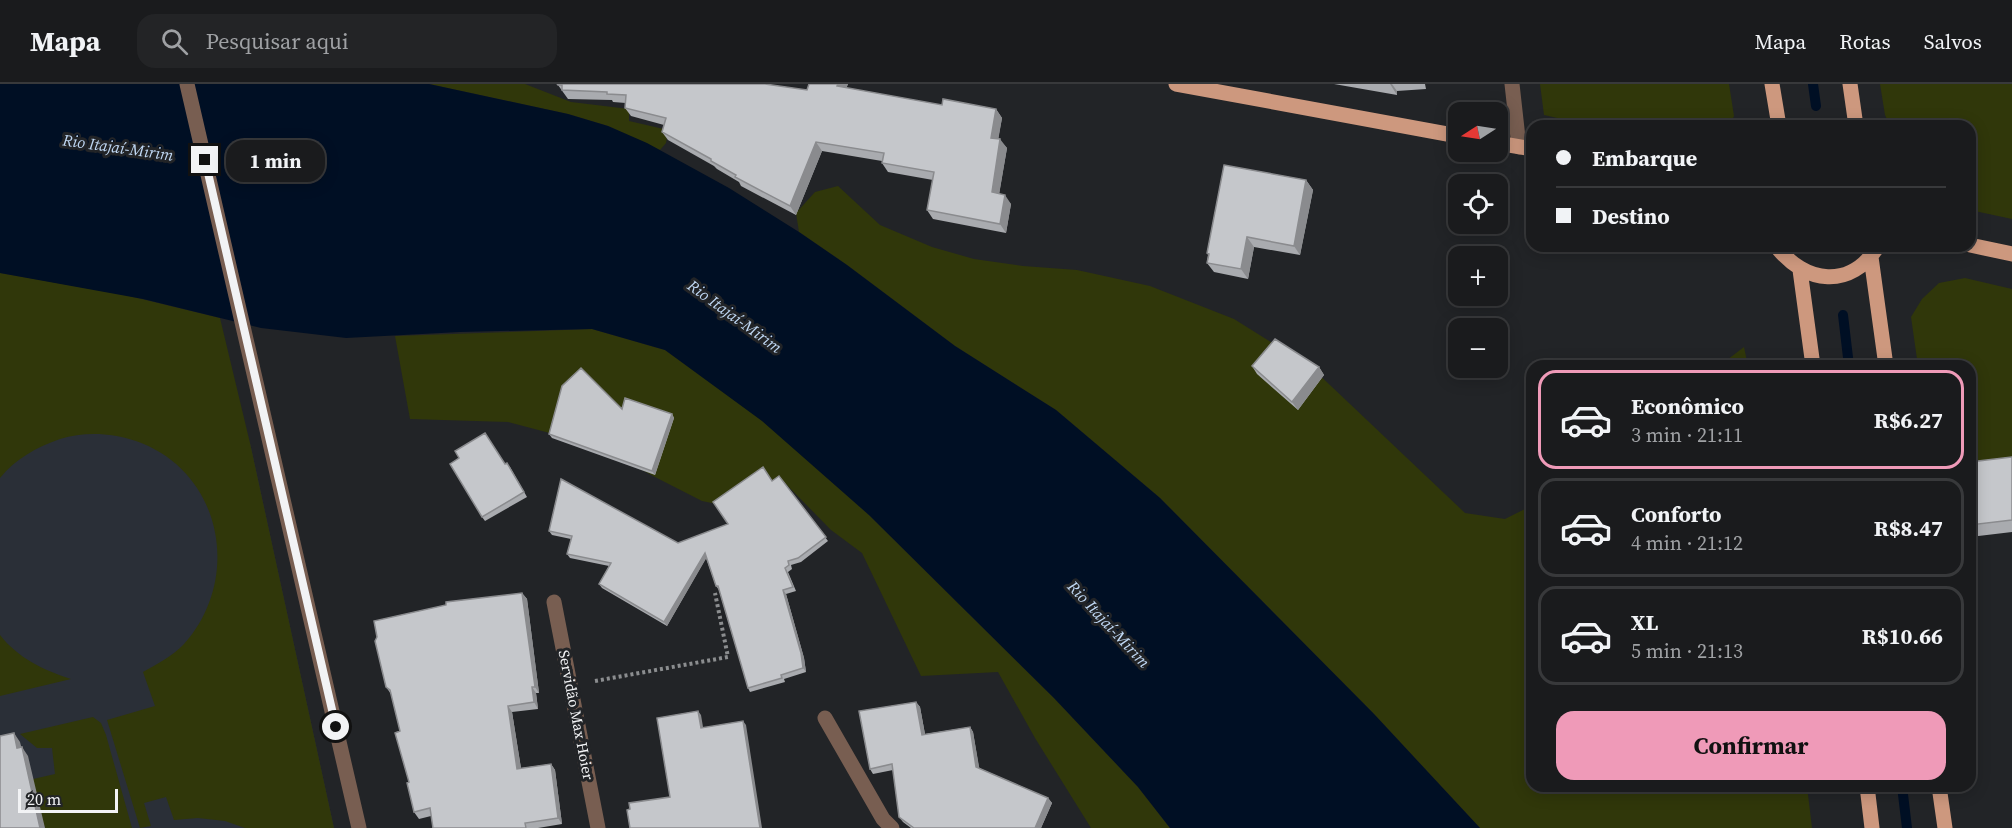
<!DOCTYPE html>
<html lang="pt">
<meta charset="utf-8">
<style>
body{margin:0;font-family:"Source Serif 4",serif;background:#232426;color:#f1f3f6;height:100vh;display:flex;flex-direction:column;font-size:22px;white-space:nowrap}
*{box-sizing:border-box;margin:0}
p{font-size:20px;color:#9fa1a4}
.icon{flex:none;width:33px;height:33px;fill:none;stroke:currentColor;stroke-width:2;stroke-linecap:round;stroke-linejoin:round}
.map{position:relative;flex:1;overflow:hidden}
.drawer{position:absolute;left:1526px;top:276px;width:450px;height:432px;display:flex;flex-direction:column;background:#1a1b1d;border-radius:18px;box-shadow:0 3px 15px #0003,0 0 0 2px #38393b}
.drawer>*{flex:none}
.banner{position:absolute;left:1526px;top:36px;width:450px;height:132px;border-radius:18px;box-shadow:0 3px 15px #0003,0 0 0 2px #38393b;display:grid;align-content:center;height:132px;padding:0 30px;background:#1a1b1d}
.needle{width:39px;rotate:258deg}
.tools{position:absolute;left:1448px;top:18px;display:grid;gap:12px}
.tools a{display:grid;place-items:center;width:60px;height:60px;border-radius:12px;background:#1a1b1d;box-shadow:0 3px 15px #0003,0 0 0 2px #38393b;font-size:30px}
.scale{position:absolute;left:18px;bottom:15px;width:100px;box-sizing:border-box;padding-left:6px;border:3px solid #f2f3f5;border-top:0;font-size:16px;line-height:21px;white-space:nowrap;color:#f2f3f5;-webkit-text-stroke:4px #222427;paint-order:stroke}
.end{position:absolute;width:27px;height:27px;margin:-14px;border:8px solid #f2f3f5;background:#111;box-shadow:0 0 0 3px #111}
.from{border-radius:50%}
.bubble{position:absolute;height:42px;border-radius:18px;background:#1a1b1d;box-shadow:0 3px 15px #0003,0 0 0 2px #38393b;font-size:20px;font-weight:700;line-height:42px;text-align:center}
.banner b{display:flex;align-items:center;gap:21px;height:57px;font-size:22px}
.banner b+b{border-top:2px solid #38393b}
.banner i{width:15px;height:15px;background:#f1f3f6}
ul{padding:10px 0 0;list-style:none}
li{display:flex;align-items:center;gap:18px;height:99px;margin:0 12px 9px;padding:0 18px;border:3px solid #38393b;border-radius:18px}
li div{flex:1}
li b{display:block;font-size:22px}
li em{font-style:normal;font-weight:700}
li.selected{border-color:#ef9ab8}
li>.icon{width:54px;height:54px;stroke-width:1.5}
.action{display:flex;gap:12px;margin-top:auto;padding:12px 30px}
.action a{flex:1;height:69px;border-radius:18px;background:#ef9ab8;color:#111;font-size:24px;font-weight:700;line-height:69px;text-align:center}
header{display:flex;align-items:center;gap:36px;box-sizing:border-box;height:84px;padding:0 30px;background:#1a1b1d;border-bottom:2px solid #38393b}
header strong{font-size:28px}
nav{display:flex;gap:33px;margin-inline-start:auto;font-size:21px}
.search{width:420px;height:54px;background:#232426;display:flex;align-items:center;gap:15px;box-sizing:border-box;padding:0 21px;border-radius:18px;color:#9fa1a4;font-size:22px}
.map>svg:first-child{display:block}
.built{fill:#2a2f37}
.green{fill:#30370a}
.water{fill:#000f24}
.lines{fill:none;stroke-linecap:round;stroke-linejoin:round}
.stream{stroke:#000f24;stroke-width:10}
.path{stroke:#8b8d8f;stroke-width:4;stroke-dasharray:3 3;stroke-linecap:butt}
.minor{stroke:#785e51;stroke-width:15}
.major{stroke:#cd987e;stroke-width:15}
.wall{fill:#a9abaf}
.shaded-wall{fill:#8a8b8e}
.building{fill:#c5c7cb;stroke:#8a8b8e;stroke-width:1.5}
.route{stroke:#f2f3f5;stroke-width:8}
.labels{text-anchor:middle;stroke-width:6;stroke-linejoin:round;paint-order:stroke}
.street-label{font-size:15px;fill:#f2f3f5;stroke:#222427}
.water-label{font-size:16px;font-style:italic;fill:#c0d8f4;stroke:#222427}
</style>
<header>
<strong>Mapa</strong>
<div class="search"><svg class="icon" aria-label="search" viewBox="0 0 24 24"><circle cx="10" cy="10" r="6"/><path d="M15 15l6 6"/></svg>Pesquisar aqui</div>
<nav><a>Mapa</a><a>Rotas</a><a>Salvos</a></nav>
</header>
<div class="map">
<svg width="2012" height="744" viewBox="0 0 2012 744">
<rect width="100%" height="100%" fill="#222427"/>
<path class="built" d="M0 308 250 359 334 744H0Z"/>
<path class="green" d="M429 0H525L571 18 629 25V37L668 46 666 59 660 66 608 42 568 30Z
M1540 0H1729L1734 32 1729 42H1593L1544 31Z
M1880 0H2012V135L1970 126V42H1890L1885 31Z
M838 102 880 141 932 163 974 175 1023 182 1077 186 1150 202 1234 235 1312 284 1465 429 1505 435 1531 422 1532 702H1807L1812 744H1480L1374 630 1160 414 1056 326 955 262 847 181 799 148 796 129 815 108Z
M1820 162H1868C1857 178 1835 166 1820 162Z
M0 189 121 210 220 234 250 359 334 744H245L225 737 198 734 174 736 166 713 144 719 151 742 140 744 107 636 155 622 143 588C157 580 173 572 184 560 243 494 222 387 136 357 112 349 85 347 60 355 37 363 15 375 0 394Z
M1965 194 2012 205V393L1970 398V282H1918L1911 233 1922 215 1939 199Z
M592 245 665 266 762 336 869 431 1054 614 1138 703 1170 744H1091L1035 654 998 588 921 592 862 469 831 446 781 395 736 424 702 417 653 392 599 362 508 338 410 335 395 252Z
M1744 263 1748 282H1719Z
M0 551C18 574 43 586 71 595L0 612Z
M93 633 101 639 106 651 132 744H45L29 696 55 690 52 664H37L20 650Z"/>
<path class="water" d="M0 0H429L568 30 608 42 647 59 729 104 799 148 847 181 955 262 1056 326 1160 414 1374 630 1480 744H1170L1138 703 1054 614 869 431 762 337 665 266 592 245 460 248 346 254 261 244 143 215 0 189Z"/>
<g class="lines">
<path class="stream" d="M1813 0 1816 22
M1843 231 1849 282
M1902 702 1907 744"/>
<path class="path" d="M595 597 728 573 715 509"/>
<path class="minor" d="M187 0 359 744
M1512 0 1519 63
M554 518 598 744
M825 634 883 735 892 744"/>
<path class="major" d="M1176 0 1458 52
M1772 0 1779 42
M1850 0 1856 42
M1497 59 1532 65
M1970 161 2012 170
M1776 162C1805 200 1851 206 1878 162
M1871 173 1886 282
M1800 186 1813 282
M1867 702 1872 744
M1939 702 1945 744"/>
</g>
<path class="wall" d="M556 0H765L807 6 848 0 846 4 942 21 996 25 1002 34 998 55 1007 64 999 110 1011 120 1006 149 933 135 927 126 933 96 888 88 882 79V77L822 67 796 131 741 102 739 98 717 85 714 82 668 56 662 48 664 41 631 32 625 24 626 19 613 18 612 16 568 15 558 1Z
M1334 0H1425L1426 5 1397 7V11Z
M1306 96 1313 106 1300 171 1254 163 1248 195 1214 188 1207 179 1208 171 1207 169Z
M1252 282 1319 283 1324 291 1298 326 1257 290Z
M672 330 674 334 655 391 552 354 549 350Z
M2012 373V448L1970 453V378Z
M505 380 510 383 527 413 485 437 482 433Z
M779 392 828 457 801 478 791 481 792 485 788 488 796 507 786 510 804 574 806 588 784 595 785 598 750 608 748 604 719 506 716 502 706 474 667 542 602 504 599 500 609 482 570 474 567 470 571 455 552 451 549 447 678 459 728 440 772 397Z
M522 509 527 515 539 609H536L538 625 512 628 521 684 551 680 555 686 562 740 538 744H433L431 732 419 735 414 728 400 647 391 610 386 603 446 521Z
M916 618 920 623 925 650 970 643 973 648 979 684 1048 714 1052 719 1041 744H911L903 738 899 733 893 686 873 690 870 685Z"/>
<path class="shaded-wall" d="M838 0H848L844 11 837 2Z
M1390 0H1392L1397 7V11Z
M996 25 1002 34 997 63 991 54Z
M1000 55 1007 64 998 117 992 108Z
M816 58 822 67 796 131 790 122Z
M1306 96 1313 106 1300 171 1294 162Z
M1005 111 1011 120 1006 149 1000 140Z
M1247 153 1254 163 1248 195 1241 185Z
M1319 283 1324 291 1298 326 1292 318Z
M672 330 674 334 655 391 652 387Z
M705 469 707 473 667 542 664 538Z
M783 506 786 510 804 574 806 588 803 584Z
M522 509 527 515 539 609 535 603Z
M532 603 536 609 538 625 534 618Z
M916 618 920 623 926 656 922 651Z
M508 622 512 628 522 691 517 685Z
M698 627 701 631 704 649 701 644Z
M743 637 746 641 762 744H760Z
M970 643 973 648 980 688 976 683Z
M14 649 20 658 24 673 17 664Z
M22 663 28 672 45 744H40Z
M551 680 555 686 562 740 558 734Z
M1048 714 1052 719 1041 744H1035Z"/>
<path class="building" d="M558 0H765L807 6 809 0H838L837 2 942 21 943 15 996 25 991 54 1000 55 992 108 1005 111 1000 140 927 126 934 88 882 79 884 69 816 58 790 122 735 93 736 91 711 77V75L662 48 666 34 625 24 626 11 607 10V8L562 6V1H558Z
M1224 81 1306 96 1294 162 1247 153 1241 185 1207 179 1209 170 1207 169Z
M1275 255 1319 283 1292 318 1252 282Z
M581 284 622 325 625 314 672 330 652 387 549 350 562 302Z
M485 349 505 380 507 379 524 408 482 433 450 380 459 374 455 367Z
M2012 373V436L1970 441V378Z
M763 383 772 397 779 392 826 453 798 474 788 477 789 481 785 484 793 503 783 506 801 569 803 584 781 591 782 594 748 604 718 502H716L705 469 664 538 599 500 611 479 567 470 572 452 549 447 561 395 678 459 728 440 713 418Z
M522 509 535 603H532L534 618 508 622 517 685 551 680 558 734 525 739 526 744H433L430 724 414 728 407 699 409 698 395 649 400 647 390 606 386 603 375 557 377 553 374 537 446 521V518Z
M916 618 922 651 970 643 976 683 1048 714 1035 744H914L899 733 892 680 870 685 859 627Z
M698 627 701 644 743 637 760 744H630L627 726 630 725 629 719 670 713 657 634Z
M14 649 17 664 22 663 40 744H0V652Z"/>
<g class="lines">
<path class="route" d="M205 76 336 643"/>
</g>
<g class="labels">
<g class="street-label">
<text transform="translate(576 631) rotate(79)" y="5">Servidão Max Hoier</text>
</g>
<g class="water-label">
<text transform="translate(118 63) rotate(8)" y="6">Rio Itajaí-Mirim</text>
<text transform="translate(735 232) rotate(36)" y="6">Rio Itajaí-Mirim</text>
<text transform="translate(1109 540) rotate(47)" y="6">Rio Itajaí-Mirim</text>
</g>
</g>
</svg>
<div class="tools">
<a><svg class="needle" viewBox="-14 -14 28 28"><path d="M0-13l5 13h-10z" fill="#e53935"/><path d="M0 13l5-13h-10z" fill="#9fa1a4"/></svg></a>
<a><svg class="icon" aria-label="locate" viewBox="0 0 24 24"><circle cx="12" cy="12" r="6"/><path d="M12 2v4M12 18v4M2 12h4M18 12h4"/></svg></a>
<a>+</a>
<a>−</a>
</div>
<div class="scale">20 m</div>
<i class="end from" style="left:336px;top:643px"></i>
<i class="end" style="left:205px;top:76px"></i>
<div class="bubble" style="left:226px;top:56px;width:99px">1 min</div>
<div class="banner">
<b><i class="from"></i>Embarque</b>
<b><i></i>Destino</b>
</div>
<section class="drawer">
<ul>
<li class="selected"><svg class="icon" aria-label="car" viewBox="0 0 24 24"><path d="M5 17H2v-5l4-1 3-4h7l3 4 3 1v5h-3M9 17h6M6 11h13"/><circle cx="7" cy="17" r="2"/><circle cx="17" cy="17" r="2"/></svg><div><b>Econômico</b><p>3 min · 21:11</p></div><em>R$6.27</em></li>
<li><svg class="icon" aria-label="car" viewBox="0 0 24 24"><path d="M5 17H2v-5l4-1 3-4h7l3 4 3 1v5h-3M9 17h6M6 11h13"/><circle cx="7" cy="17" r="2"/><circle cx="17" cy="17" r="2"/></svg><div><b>Conforto</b><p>4 min · 21:12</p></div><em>R$8.47</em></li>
<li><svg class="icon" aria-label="car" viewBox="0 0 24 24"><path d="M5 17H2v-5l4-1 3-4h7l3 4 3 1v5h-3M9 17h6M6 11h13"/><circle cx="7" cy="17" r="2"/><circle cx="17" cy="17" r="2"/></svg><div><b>XL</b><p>5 min · 21:13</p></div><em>R$10.66</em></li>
</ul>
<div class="action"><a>Confirmar</a></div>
</section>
</div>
